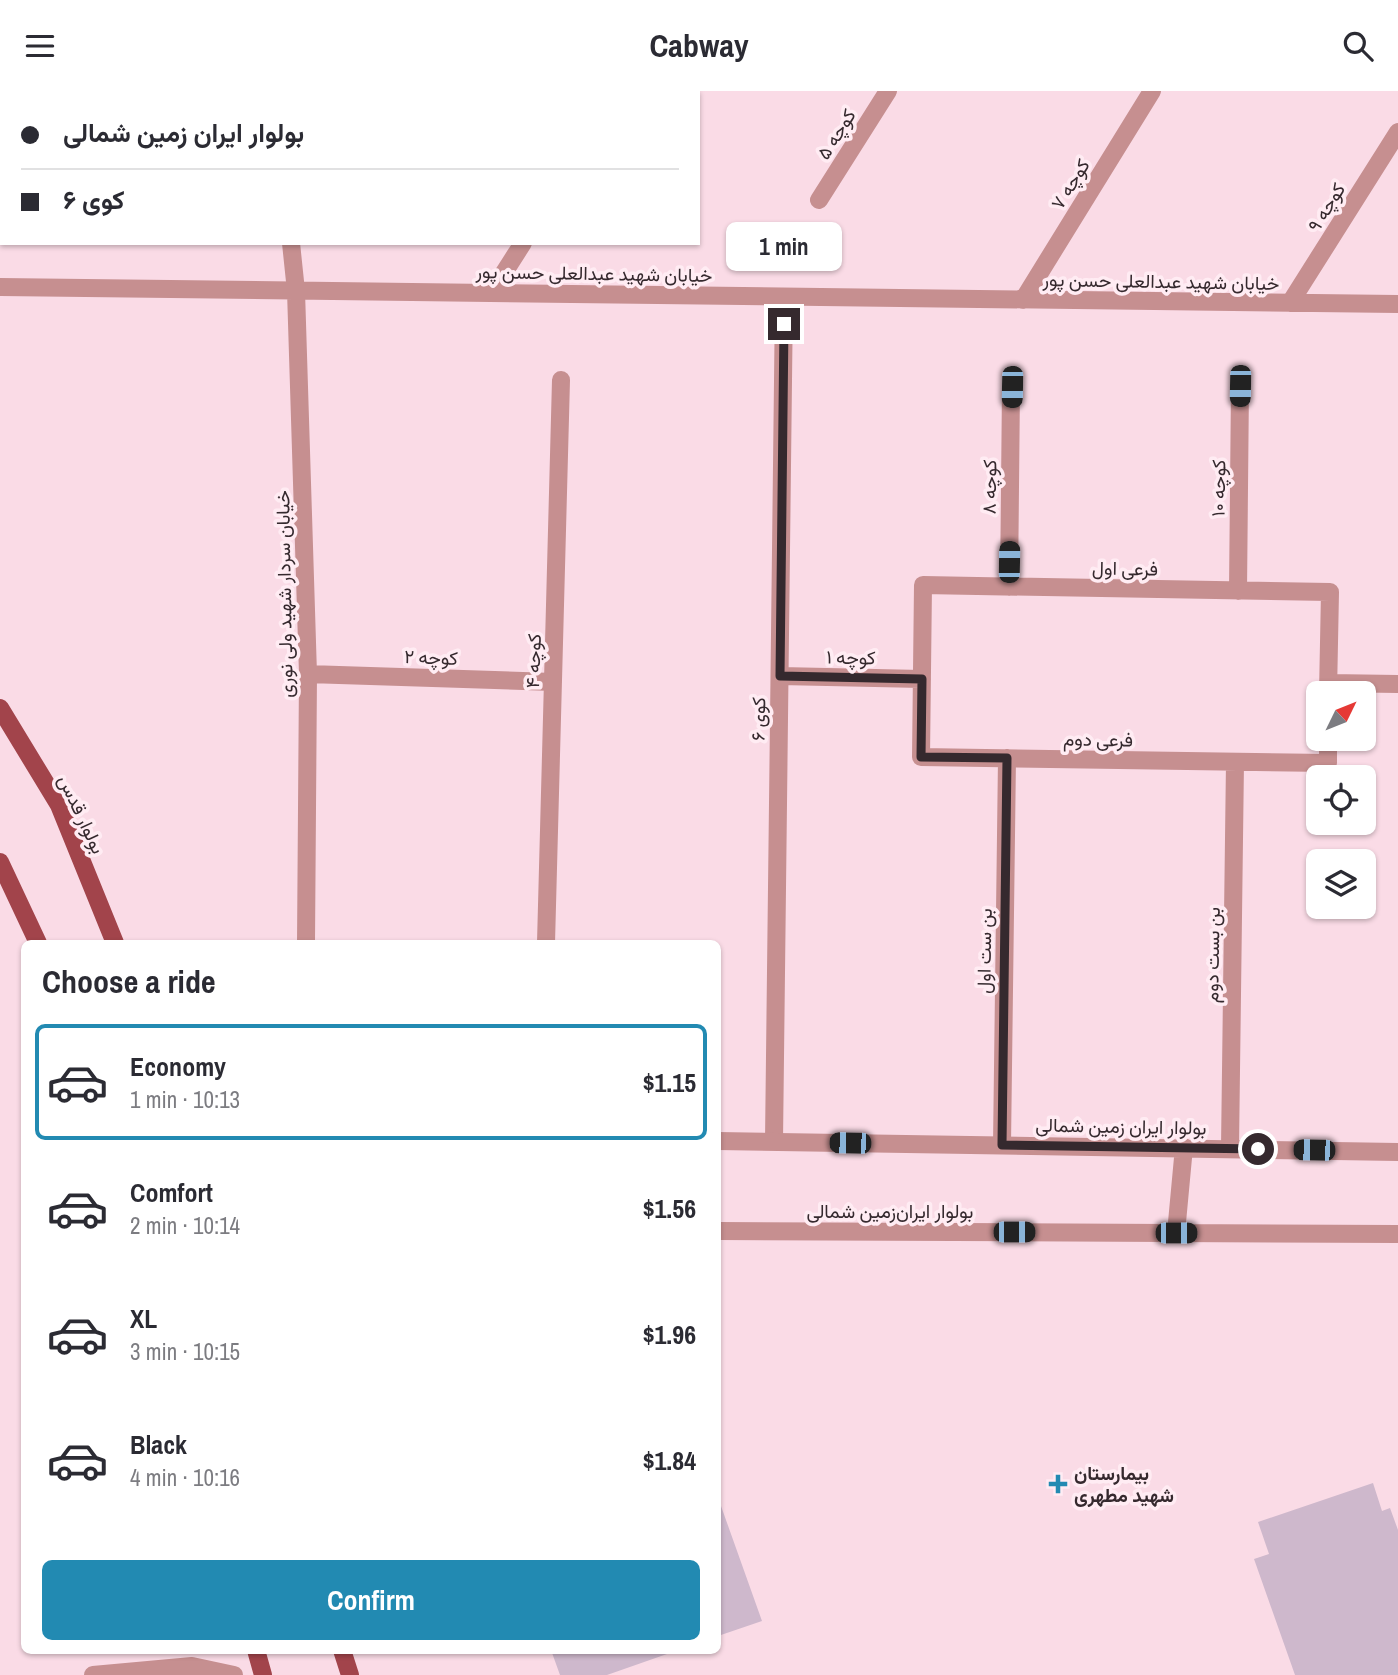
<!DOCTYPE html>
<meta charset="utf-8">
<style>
body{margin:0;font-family:"Archivo Narrow",Vazirmatn,sans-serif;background:#f7f7f7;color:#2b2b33;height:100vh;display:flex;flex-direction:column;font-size:26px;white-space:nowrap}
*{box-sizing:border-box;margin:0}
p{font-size:23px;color:#7c7c81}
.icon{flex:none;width:38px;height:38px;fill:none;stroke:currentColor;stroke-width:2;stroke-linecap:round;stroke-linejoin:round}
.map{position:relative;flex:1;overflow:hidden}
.details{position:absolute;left:21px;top:849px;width:700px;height:714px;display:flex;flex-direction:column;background:#fff;border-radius:10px;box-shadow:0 2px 5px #0004}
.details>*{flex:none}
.banner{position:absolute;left:0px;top:0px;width:700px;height:154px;box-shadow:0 2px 5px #0004;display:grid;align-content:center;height:154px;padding:0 21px;background:#fff}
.needle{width:46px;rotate:47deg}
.controls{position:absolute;left:1306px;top:590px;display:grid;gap:14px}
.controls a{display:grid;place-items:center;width:70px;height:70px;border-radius:10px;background:#fff;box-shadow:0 2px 5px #0004;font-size:35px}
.end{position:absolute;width:32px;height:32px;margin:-16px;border:9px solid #35292e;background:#fff;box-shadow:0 0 0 4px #fff}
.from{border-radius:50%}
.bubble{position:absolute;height:49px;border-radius:10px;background:#fff;box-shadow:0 2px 5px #0004;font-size:23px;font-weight:700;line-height:49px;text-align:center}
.car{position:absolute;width:21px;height:42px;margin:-21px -10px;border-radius:9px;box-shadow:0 0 5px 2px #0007;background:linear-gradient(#222 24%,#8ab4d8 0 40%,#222 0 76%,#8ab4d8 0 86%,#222 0)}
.banner b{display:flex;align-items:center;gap:24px;height:66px;font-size:26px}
.banner b+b{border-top:2px solid #e1e1e2}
.banner i{width:18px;height:18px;background:#2b2b33}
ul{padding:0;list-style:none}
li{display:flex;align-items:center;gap:21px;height:116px;margin:0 14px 10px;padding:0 7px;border:4px solid transparent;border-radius:10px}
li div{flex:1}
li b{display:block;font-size:26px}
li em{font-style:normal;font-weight:700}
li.active{border-color:#228ab2}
li>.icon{width:63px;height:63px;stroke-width:1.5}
h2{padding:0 21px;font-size:32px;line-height:84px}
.primary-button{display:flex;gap:14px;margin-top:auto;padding:14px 21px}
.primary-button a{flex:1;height:80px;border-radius:10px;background:#228ab2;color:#fff;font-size:28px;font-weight:700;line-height:80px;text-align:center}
header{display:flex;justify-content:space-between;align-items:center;height:91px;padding:0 21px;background:#fff;font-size:32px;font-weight:700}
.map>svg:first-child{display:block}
.building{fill:#ceb8cc}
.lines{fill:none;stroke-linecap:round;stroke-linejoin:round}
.minor{stroke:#c68f90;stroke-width:18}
.tertiary{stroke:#c68f90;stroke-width:18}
.primary{stroke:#a2444b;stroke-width:18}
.route{stroke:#35292e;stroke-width:9}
.poi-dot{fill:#228ab2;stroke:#ffecf3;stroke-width:2.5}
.labels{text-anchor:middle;stroke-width:7;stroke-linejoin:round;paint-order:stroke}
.street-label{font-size:19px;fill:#35292e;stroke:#ffecf3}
.poi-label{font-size:19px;font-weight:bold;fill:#35292e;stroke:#ffecf3;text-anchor:start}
</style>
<header><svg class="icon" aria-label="menu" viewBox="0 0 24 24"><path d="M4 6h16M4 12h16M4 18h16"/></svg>Cabway<svg class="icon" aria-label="search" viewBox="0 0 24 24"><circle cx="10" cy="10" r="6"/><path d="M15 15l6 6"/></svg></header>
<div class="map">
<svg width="1398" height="1584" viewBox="0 0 1398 1584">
<rect width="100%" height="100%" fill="#fadbe6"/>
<path class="building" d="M1373 1392 1382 1420 1390 1417 1398 1439V1584H1295L1254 1468 1269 1463 1258 1431Z
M718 1415H721L762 1530 718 1545Z
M551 1559H667V1563L607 1584H560Z"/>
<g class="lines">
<path class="minor" d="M279 0V2
M356 2 357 0
M618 2 619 0
M819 109 888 0
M291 152 296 200 308 583 306 852
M0 196 1398 213
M491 202 523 152
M1023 209 1152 0
M1290 212 1398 41
M1009 496 1011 296
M1238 500 1240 295
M308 583 553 591
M780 585 922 588
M1329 592 1398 593
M1328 648V672L921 666 923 494 1330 501 1328 602
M546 852 561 289
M774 1050 784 206
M1002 1054 1007 667
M1230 1057 1235 671"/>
<path class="tertiary" d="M718 1050 1398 1061
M718 1140 1398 1143
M1176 1142 1184 1056
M93 1584 192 1575 234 1584"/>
<path class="primary" d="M0 617 59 714 115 852
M0 771 38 852
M256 1559 263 1584
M342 1559 350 1584"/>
</g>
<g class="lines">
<path class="route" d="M784 233 780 585 922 588 921 666 1007 667 1002 1054 1258 1058"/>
</g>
<path class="poi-dot" d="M1054.5 1382.5h7v7h7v7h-7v7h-7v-7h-7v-7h7z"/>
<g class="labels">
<g class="street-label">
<text transform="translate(836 43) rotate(-58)" y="7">کوچه ۵</text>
<text transform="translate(1070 93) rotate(-58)" y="7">کوچه ۷</text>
<text transform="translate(1326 116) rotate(-58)" y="7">کوچه ۹</text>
<text transform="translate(594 182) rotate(1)" y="7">خیابان شهید عبدالعلی حسن پور</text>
<text transform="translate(1161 190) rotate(1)" y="7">خیابان شهید عبدالعلی حسن پور</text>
<text transform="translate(989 396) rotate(-89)" y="7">کوچه ۸</text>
<text transform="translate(1218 397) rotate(-89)" y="7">کوچه ۱۰</text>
<text transform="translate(1125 477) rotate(1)" y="7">فرعی اول</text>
<text transform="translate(284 503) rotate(-91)" y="7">خیابان سردار شهید ولی نوری</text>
<text transform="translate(431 566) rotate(2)" y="7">کوچه ۲</text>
<text transform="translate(851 566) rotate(1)" y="7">کوچه ۱</text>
<text transform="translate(533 570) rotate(-88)" y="7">کوچه ۴</text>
<text transform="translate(758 628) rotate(-89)" y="7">کوی ۶</text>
<text transform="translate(1098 648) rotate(1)" y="7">فرعی دوم</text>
<text transform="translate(82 723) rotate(65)" y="7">بولوار قدس</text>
<text transform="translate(984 860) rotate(-89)" y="7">بن ست اول</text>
<text transform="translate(1212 864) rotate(-89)" y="7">بن بست دوم</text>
<text transform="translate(1121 1035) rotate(1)" y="7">بولوار ایران زمین شمالی</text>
<text x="890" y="1127">بولوار ایران‌زمین شمالی</text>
</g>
<g class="poi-label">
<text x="1074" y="1389">بیمارستان<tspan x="1074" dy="22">شهید مطهری</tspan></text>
</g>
</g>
</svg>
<div class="controls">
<a><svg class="needle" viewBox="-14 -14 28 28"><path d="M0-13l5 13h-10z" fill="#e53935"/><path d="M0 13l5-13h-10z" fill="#7c7c81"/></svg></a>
<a><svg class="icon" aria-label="locate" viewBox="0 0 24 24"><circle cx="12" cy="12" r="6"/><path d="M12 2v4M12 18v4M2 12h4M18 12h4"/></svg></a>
<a><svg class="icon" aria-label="layers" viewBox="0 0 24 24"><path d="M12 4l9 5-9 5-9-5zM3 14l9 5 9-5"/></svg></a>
</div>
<i class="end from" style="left:1258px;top:1058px"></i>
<i class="end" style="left:784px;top:233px"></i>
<div class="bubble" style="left:726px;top:131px;width:116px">1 min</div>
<i class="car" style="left:1240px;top:295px;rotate:181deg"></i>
<i class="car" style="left:1012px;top:296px;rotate:181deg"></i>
<i class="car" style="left:1009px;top:471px;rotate:1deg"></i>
<i class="car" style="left:850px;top:1052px;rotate:271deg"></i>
<i class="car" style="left:1314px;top:1059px;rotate:271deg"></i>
<i class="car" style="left:1014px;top:1141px;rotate:90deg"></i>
<i class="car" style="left:1176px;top:1142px;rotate:90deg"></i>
<div class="banner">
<b><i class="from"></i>بولوار ایران زمین شمالی</b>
<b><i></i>کوی ۶</b>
</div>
<section class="details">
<h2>Choose a ride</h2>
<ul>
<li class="active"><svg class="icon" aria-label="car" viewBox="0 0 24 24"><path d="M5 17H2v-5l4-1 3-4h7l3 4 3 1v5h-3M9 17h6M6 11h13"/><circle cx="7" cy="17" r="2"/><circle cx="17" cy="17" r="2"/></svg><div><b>Economy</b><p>1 min · 10:13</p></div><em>$1.15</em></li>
<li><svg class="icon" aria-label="car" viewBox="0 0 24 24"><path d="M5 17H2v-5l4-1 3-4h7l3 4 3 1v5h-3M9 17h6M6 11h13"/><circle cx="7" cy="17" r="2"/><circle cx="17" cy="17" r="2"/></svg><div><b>Comfort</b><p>2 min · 10:14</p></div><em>$1.56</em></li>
<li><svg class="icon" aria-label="car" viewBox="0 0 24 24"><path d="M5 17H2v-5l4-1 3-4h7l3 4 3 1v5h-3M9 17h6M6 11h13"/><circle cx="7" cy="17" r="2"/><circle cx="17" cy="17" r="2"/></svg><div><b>XL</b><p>3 min · 10:15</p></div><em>$1.96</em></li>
<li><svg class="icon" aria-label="car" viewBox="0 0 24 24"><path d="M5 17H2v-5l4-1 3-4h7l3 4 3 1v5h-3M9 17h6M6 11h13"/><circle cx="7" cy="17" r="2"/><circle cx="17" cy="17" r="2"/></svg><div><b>Black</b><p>4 min · 10:16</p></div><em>$1.84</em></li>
</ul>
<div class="primary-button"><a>Confirm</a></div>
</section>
</div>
